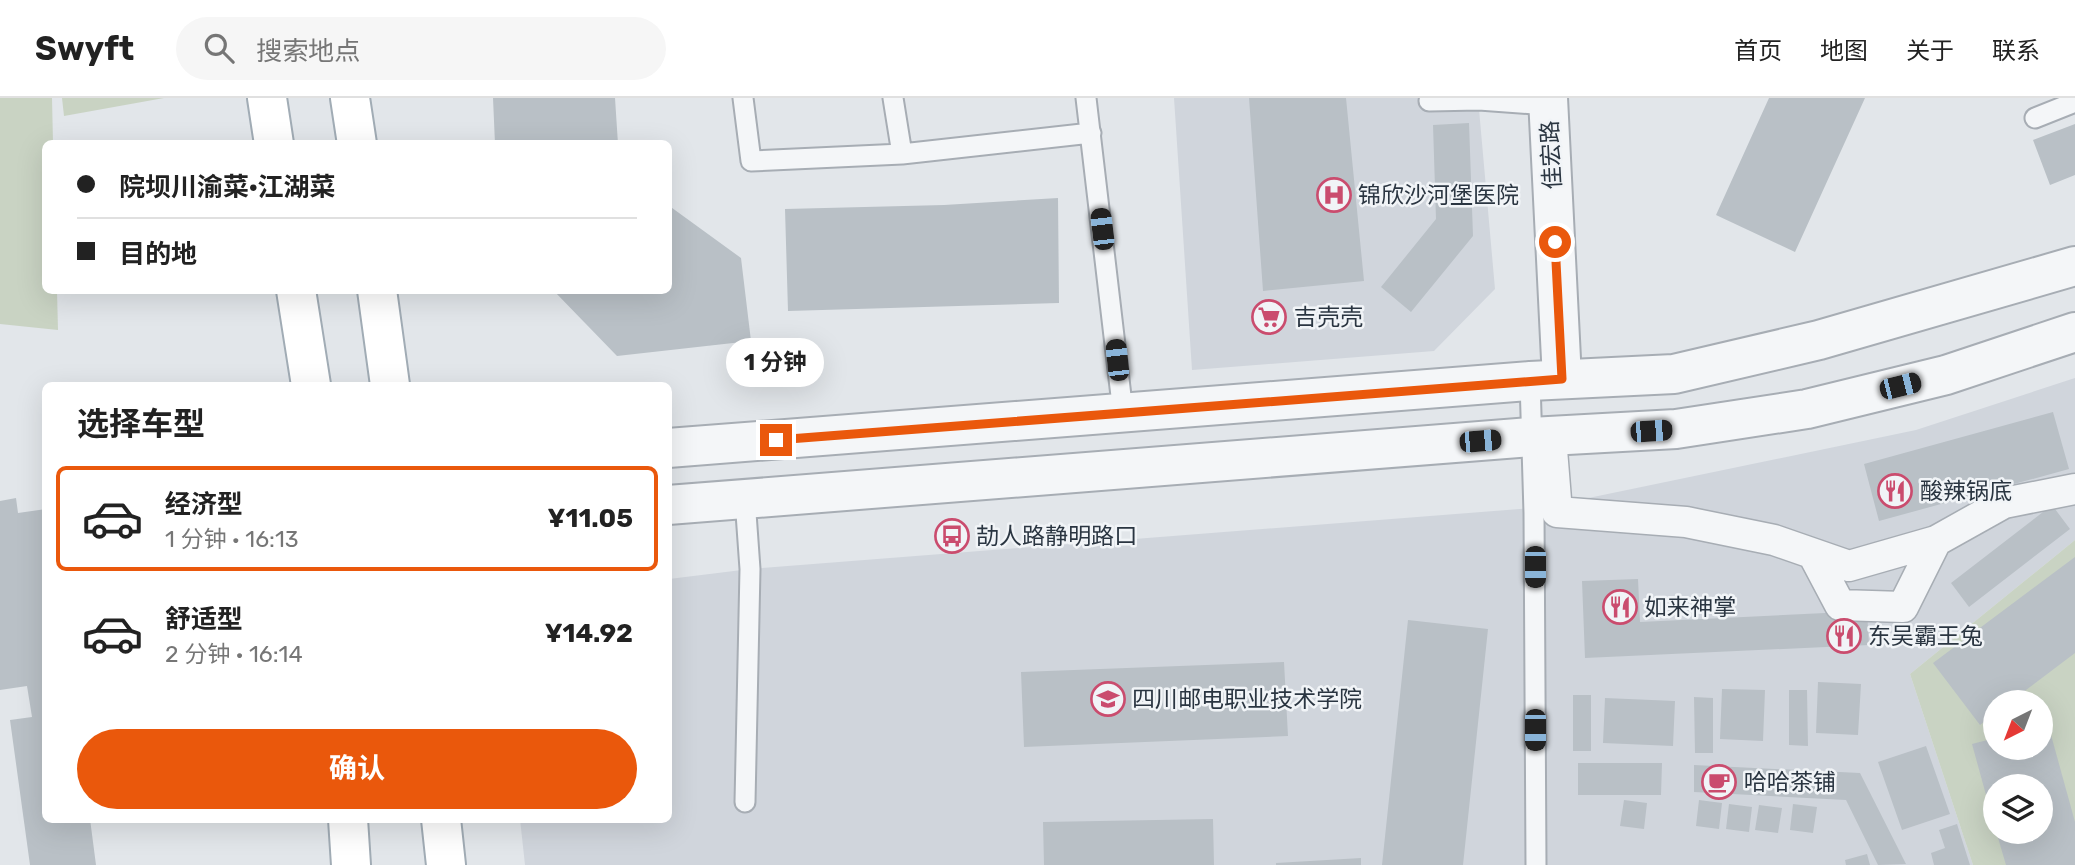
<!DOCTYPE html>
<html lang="zh">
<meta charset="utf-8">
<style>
body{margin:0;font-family:Rubik,"Noto Sans SC",sans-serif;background:#f6f6f6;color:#222;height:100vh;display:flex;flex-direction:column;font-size:26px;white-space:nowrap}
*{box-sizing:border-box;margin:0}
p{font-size:23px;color:#767676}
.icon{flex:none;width:38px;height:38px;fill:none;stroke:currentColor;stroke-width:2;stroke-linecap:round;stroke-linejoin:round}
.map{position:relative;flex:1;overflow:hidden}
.panel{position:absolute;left:42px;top:284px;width:630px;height:441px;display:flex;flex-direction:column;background:#fff;border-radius:10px;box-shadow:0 7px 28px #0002}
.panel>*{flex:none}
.guide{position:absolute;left:42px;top:42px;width:630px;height:154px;border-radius:10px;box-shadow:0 7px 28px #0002;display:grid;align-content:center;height:154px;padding:0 35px;background:#fff}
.needle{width:46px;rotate:222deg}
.buttons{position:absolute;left:1983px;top:592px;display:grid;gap:14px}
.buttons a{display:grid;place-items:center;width:70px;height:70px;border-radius:50%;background:#fff;box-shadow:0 7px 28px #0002;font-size:35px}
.end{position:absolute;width:32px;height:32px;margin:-16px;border:9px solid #ea580c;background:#fff;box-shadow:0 0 0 4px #fff}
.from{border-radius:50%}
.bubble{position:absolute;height:49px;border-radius:24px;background:#fff;box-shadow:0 7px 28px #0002;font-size:23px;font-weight:700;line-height:49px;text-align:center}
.car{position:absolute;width:21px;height:42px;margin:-21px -10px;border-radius:9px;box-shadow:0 0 5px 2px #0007;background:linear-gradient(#222 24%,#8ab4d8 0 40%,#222 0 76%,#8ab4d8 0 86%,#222 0)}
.guide b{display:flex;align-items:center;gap:24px;height:66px;font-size:26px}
.guide b+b{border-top:2px solid #e0e0e0}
.guide i{width:18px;height:18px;background:#222}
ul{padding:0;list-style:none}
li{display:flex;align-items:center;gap:21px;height:105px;margin:0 14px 10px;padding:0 21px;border:4px solid transparent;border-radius:10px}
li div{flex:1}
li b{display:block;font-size:26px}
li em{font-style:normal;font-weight:700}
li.active{border-color:#ea580c}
li>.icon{width:63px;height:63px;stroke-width:1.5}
h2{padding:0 35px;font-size:32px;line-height:84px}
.primary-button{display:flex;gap:14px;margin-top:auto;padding:14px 35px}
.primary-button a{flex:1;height:80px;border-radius:42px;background:#ea580c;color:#fff;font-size:28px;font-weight:700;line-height:80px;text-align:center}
header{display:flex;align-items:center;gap:42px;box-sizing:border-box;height:98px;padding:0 35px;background:#fff;border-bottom:2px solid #e0e0e0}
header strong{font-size:33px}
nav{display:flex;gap:38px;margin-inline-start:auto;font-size:24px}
.search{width:490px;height:63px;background:#f6f6f6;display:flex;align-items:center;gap:18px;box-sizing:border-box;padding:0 24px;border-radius:38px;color:#767676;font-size:26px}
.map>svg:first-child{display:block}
.built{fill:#d0d5dc}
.green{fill:#c9d3c3;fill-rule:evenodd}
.building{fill:#b9c0c6}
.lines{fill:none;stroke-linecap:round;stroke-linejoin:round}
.service-casing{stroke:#a7adb4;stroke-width:23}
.pedestrian-casing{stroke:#a7adb4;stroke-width:33}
.minor-casing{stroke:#a7adb4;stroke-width:42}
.tertiary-casing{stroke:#a7adb4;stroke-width:42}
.primary-casing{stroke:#a1acb5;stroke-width:42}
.service{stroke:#f4f6f8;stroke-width:19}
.pedestrian{stroke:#f4f6f8;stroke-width:30}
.minor{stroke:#f4f6f8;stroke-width:38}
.tertiary{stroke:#f4f6f8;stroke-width:38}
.primary{stroke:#fff;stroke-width:38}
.route{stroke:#ea580c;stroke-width:9}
.labels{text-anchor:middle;stroke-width:5;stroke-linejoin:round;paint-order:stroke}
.street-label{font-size:23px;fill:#2a3541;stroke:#f1f4f7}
.poi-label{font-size:23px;fill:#2a3541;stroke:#f1f4f7;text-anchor:start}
</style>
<header>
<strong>Swyft</strong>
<div class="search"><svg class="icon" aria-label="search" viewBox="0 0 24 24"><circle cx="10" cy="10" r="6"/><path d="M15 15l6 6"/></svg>搜索地点</div>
<nav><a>首页</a><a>地图</a><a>关于</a><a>联系</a></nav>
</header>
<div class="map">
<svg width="2075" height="767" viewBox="0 0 2075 767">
<rect width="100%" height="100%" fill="#e2e6ea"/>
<path class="built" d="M1174 0H1478L1495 191 1434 253 1192 272Z
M2075 280V442L1910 576 1973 767H525L520 721H668L669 481 750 471 1545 409 1916 332Z"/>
<path class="green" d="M0 0H52L53 45 46 46V192L57 193 58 232 0 226Z
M62 0H164L64 18Z
M2075 442V767H1973L1910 576ZM1995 604H2040V649H1995ZM1995 688H2040V733H1995Z"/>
<path class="building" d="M493 0H615L618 46H495Z
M1249 0H1346L1364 183 1263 193Z
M1769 0H1865L1795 154 1716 117Z
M1469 25 1473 138 1411 214 1381 189 1436 121 1433 27Z
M2075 26V77L2050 87 2033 42Z
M1058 100 1059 205 788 213 785 111 944 107Z
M668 107 741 160 751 243 617 258 553 192H668Z
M2053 314 2069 371 1879 423 1864 366Z
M16 400 18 415 46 411V721H90L96 767H30L10 622 32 619 27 588 0 592V403Z
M2052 407 2070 431 1969 509 1951 485Z
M2075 459V555L2010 604H1995V615L1980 627 1933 565Z
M1638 481 1640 524 1867 513 1869 547 1585 560 1582 483Z
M1408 522 1488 531 1463 767H1382Z
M1284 564 1288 638 1024 649 1021 574Z
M1818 584 1861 586 1858 637 1816 635Z
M1722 591 1765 592 1763 643 1720 641Z
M1789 592H1807L1808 648 1789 647Z
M1573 597H1591V653H1573Z
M1694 599 1713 600V655H1695Z
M1605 600 1675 603 1673 648 1603 645Z
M2048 626 2075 724V767H2006L1996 733H2040V688H1995L1994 726 1972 646 1995 640V649H2040V628Z
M1926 648 1950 716 1902 732 1878 664Z
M1578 665H1662L1661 697H1578Z
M1694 667 1860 675 1906 766 1878 767 1846 702 1694 694Z
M1624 702 1647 705 1644 731 1620 728Z
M1699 702 1722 705 1719 731 1696 728Z
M1729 706 1752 709 1749 734 1726 731Z
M1793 706 1817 709 1813 735 1790 732Z
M1759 707 1782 710 1778 735 1755 732Z
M1213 721 1214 767H1044L1043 724Z
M1957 726 1970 767H1934L1931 755 1945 750 1939 732Z
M1867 756 1870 767H1846L1845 762Z
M1361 760V767H1276V765Z"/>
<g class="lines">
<g class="service-casing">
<path id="service" d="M743 0 751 63 902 56
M893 0 902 56 1091 35
M1086 0 1123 315
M1429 3 1479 2 1548 7
M2035 20 2075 4
M1530 283 1534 415 1536 767
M745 401 750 471 745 704"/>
</g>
<g class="pedestrian-casing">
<path id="pedestrian" d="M1551 339 1557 414 1686 424 1774 442 1849 468 1936 443 2004 405 2075 391
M1813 456 1840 507 1903 509 1936 443"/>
</g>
<g class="minor-casing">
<path id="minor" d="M1548 0 1562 281"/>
</g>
<g class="tertiary-casing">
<path id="tertiary" d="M668 350 1530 283 1674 276 1819 242 2075 168
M668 407 1531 339 1676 331 1807 311 1946 277 2075 234"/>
</g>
<g class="primary-casing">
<path id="primary" d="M267 0 274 46
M350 0 357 46
M296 192 311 287
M377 192 390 287
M348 721 351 767
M441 721 446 767"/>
</g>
<use href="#service" class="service"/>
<use href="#pedestrian" class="pedestrian"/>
<use href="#minor" class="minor"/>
<use href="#tertiary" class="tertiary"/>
<use href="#primary" class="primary"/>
</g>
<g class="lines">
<path class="route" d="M776 342 1562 281 1555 144"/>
</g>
<defs>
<g id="hospital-ring" transform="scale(1.75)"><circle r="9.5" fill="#f1f4f7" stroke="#ca4c6e" stroke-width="1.5"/><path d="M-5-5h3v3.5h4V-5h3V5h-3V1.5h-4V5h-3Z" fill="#ca4c6e"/></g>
<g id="supermarket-ring" transform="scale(1.75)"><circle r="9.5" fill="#f1f4f7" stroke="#ca4c6e" stroke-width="1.5"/><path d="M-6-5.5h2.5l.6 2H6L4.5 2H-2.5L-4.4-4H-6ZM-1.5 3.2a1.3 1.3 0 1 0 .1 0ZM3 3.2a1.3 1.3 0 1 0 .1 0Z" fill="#ca4c6e"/></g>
<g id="restaurant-ring" transform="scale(1.75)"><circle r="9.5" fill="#f1f4f7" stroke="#ca4c6e" stroke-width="1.5"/><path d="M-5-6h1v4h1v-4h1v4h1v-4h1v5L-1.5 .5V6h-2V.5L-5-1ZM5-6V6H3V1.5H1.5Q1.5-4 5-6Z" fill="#ca4c6e"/></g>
<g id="bus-ring" transform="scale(1.75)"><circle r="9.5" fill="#f1f4f7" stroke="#ca4c6e" stroke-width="1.5"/><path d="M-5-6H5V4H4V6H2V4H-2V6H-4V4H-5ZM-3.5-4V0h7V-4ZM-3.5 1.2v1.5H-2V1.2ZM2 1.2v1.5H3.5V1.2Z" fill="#ca4c6e"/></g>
<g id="university-ring" transform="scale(1.75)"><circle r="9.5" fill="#f1f4f7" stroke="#ca4c6e" stroke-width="1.5"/><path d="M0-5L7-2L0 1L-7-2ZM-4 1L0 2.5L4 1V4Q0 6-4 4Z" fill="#ca4c6e"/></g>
<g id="cafe-ring" transform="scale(1.75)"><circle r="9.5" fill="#f1f4f7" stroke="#ca4c6e" stroke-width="1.5"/><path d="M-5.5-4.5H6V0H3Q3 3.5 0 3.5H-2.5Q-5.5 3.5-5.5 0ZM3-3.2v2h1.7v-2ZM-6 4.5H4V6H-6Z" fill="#ca4c6e"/></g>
</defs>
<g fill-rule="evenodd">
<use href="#hospital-ring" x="1334" y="97"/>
<use href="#supermarket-ring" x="1269" y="219"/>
<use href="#restaurant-ring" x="1895" y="393"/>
<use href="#bus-ring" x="952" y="438"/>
<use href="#restaurant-ring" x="1620" y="509"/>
<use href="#restaurant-ring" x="1844" y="538"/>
<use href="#university-ring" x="1108" y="601"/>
<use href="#cafe-ring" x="1719" y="684"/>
</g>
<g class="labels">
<g class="street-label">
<text transform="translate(1551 57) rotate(-93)" y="8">佳宏路</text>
</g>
<g class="poi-label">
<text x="1358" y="105">锦欣沙河堡医院</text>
<text x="1294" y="227">吉壳壳</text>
<text x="1920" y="401">酸辣锅底</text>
<text x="976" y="446">劼人路静明路口</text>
<text x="1644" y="517">如来神掌</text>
<text x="1868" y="546">东吴霸王兔</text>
<text x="1132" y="609">四川邮电职业技术学院</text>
<text x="1744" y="692">哈哈茶铺</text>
</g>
</g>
</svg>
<div class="buttons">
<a><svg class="needle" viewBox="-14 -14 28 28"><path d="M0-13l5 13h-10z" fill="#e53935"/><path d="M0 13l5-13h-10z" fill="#767676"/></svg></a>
<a><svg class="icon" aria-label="layers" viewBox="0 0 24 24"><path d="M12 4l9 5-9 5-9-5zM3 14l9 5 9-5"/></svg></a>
</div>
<i class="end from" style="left:1555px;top:144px"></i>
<i class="end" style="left:776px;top:342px"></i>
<div class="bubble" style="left:726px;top:240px;width:98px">1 分钟</div>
<i class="car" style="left:1102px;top:131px;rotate:353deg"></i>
<i class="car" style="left:1117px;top:262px;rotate:354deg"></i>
<i class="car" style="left:1900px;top:288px;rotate:76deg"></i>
<i class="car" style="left:1651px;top:333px;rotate:86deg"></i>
<i class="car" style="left:1480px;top:343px;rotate:85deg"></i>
<i class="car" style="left:1535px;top:469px;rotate:180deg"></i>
<i class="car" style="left:1535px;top:632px;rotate:180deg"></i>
<div class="guide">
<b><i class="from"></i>院坝川渝菜·江湖菜</b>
<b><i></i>目的地</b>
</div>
<section class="panel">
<h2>选择车型</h2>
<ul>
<li class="active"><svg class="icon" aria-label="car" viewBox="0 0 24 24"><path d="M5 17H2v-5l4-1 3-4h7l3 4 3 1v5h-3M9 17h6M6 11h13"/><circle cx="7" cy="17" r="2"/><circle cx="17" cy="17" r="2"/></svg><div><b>经济型</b><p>1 分钟 · 16:13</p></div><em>¥11.05</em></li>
<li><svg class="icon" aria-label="car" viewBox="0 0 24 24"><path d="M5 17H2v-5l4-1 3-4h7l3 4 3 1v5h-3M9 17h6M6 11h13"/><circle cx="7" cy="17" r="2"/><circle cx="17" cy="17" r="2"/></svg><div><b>舒适型</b><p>2 分钟 · 16:14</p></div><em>¥14.92</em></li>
</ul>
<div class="primary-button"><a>确认</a></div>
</section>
</div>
